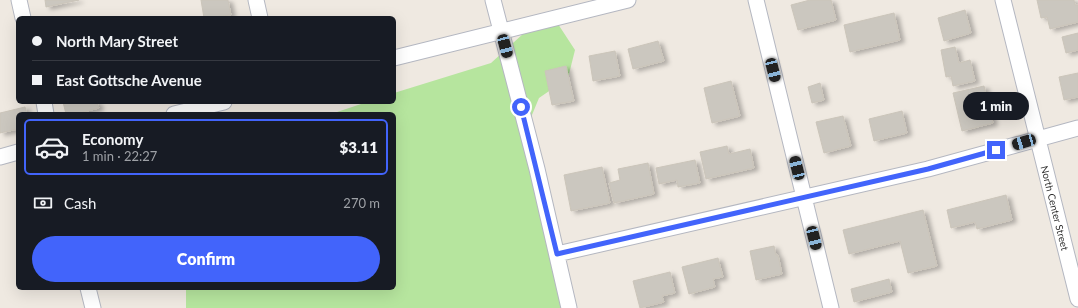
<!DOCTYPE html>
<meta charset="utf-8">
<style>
body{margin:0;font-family:Lato,sans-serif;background:#20242c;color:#f1f3f6;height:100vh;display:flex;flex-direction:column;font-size:15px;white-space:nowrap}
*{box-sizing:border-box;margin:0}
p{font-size:13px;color:#9ea1a6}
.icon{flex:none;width:22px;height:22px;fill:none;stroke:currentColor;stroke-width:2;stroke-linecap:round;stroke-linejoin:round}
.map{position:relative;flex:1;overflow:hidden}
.details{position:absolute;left:16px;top:112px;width:380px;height:178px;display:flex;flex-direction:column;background:#171b24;border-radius:6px;box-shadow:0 4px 16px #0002}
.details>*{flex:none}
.guide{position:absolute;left:16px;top:16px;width:380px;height:88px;border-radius:6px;box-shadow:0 4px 16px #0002;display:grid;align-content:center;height:88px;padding:0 16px;background:#171b24}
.end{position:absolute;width:18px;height:18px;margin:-9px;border:5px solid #4264fb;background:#fff;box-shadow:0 0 0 2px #fff}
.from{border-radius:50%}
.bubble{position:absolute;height:28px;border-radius:14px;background:#171b24;box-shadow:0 4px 16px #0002;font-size:13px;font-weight:800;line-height:28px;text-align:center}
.car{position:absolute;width:12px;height:24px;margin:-12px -6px;border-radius:5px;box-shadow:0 0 3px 1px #0007;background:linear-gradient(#222 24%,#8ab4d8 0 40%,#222 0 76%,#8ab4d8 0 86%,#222 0)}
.guide b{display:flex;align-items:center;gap:14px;height:38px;font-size:15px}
.guide b+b{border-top:1px solid #363941}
.guide i{width:10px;height:10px;background:#f1f3f6}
ul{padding:7px 0 0;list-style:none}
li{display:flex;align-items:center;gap:12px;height:56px;margin:0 8px 6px;padding:0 8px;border:2px solid transparent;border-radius:6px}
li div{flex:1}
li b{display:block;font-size:15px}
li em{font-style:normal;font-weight:800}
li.on{border-color:#4264fb}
li>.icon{width:36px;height:36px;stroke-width:1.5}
.pay{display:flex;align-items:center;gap:10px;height:44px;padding:0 16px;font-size:15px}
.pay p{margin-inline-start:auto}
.button{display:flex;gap:8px;margin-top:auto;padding:8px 16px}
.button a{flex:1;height:46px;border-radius:24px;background:#4264fb;color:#fff;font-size:16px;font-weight:800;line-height:46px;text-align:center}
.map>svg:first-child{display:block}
.green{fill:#b6e59e}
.building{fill:#cbc7bf;stroke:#cbc5ba;filter:url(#shadow)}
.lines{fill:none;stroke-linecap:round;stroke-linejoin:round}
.minor-casing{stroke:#b4b7c1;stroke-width:17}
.minor{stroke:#fff;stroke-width:15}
.route{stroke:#4264fb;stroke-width:5}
.labels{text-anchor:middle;stroke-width:3;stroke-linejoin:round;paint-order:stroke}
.street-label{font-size:10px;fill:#2e2e2e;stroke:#fff}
</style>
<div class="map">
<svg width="1078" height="308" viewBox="0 0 1078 308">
<defs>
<filter id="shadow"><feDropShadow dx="4.5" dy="2.5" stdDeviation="2" flood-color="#0004"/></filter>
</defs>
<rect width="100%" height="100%" fill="#efe9e1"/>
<path class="green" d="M558 24 575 50 568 78 539 98 522 139 565 308H186V288H394V114H331L367 102H394V93L491 63 524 33Z"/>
<path class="building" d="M45 0H79L46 7Z
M201 0H228L231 15 204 18Z
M810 0H831L836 20 798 30 791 5Z
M1037 0H1074L1075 5H1078V22L1050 29 1047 17 1041 18Z
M965 10 971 33 944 41 938 18Z
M894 13 900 40 850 52 844 25Z
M1078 33V50L1066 53 1062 37Z
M658 41 664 61 633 69 628 49Z
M955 47 959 63 970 60 975 81 953 86 951 76 946 77 941 50Z
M615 51 620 76 593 81 589 56Z
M566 66 574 101 552 105 545 71Z
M1078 73V97L1064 100 1059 77Z
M731 81 740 116 712 123 704 88Z
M820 83 824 100 812 103 808 87Z
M984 86 993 123 962 131 953 93Z
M63 102H97L99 108 76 114H66Z
M25 107 27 114H18V129L0 133V113Z
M902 111 907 133 874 141 869 119Z
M843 116 851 146 824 153 816 122Z
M727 146 729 154 750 149 754 168 706 179 700 152Z
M695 160 700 183 678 187 677 180 659 184 656 168Z
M648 163 654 194 614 203 609 183 620 180 618 169Z
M602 167 610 203 571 211 564 175Z
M1006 195 1012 220 977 229 975 222 951 228 947 210Z
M923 210 937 266 908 273 900 241 849 254 843 230Z
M774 246 776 255H778L782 274 756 280 750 251Z
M718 258 723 277 713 279 715 287 689 294 682 267Z
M670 272 675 293 662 296 664 302 640 308 633 281Z
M889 279 892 292 854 302 851 289Z"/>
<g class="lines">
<g class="minor-casing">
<path id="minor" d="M19 0 23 18
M256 0 260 18
M493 0 537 169 569 308
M756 0 831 308
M1003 0 1078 299
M394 58 628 0
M44 102 46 114
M174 114 224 102
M0 157 18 152
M557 254 928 169 1078 128
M88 288 93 308"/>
</g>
<use href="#minor" class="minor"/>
</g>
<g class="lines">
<path class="route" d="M521 107 557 254 928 169 996 150"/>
</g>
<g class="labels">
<g class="street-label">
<text transform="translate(1055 208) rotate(76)" y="4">North Center Street</text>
</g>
</g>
</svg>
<i class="end from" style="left:521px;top:107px"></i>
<i class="end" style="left:996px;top:150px"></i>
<div class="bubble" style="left:963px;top:92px;width:66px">1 min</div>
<i class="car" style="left:505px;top:46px;rotate:165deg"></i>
<i class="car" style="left:773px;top:70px;rotate:166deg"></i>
<i class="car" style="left:1024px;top:142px;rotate:254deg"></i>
<i class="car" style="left:797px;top:168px;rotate:346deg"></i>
<i class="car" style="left:814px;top:238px;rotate:166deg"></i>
<div class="guide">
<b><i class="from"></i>North Mary Street</b>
<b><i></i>East Gottsche Avenue</b>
</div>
<section class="details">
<ul>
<li class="on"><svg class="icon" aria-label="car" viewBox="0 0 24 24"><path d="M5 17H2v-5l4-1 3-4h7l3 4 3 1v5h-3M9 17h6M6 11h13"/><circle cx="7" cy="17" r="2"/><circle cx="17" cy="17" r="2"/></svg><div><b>Economy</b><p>1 min · 22:27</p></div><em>$3.11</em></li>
</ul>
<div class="pay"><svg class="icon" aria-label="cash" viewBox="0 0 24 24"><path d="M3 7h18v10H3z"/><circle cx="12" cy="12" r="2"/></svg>Cash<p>270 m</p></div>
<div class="button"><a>Confirm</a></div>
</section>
</div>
